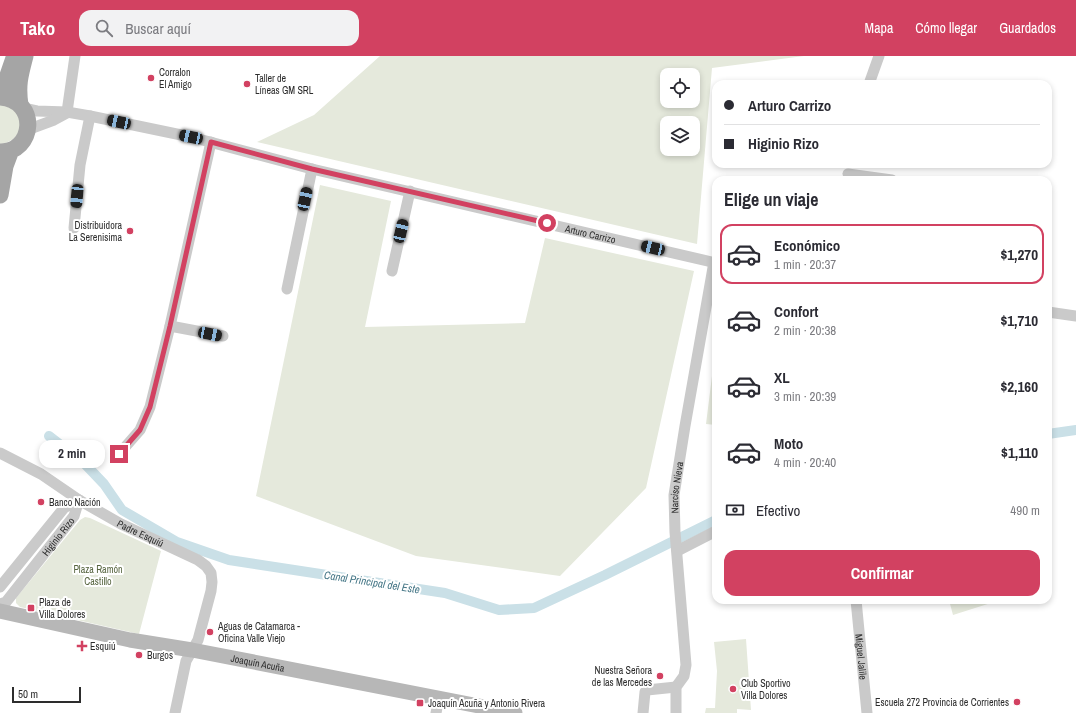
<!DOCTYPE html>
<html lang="es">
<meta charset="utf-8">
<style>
body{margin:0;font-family:"Archivo Narrow",sans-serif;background:#f2f2f3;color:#2b2b33;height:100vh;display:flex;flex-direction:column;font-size:15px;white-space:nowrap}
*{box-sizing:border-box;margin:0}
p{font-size:13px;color:#7c7c81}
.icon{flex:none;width:22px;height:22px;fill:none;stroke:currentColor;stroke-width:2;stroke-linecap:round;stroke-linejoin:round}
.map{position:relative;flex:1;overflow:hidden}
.sheet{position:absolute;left:712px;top:120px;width:340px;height:428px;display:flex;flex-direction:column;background:#fff;border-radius:12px;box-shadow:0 2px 6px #0003}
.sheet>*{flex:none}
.guide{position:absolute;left:712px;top:24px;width:340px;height:88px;border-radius:12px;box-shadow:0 2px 6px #0003;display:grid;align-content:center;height:88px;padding:0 12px;background:#fff}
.tools{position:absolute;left:660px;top:12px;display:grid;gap:8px}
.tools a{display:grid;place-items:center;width:40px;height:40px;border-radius:8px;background:#fff;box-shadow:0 2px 6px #0003;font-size:20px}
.scale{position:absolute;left:12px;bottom:10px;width:69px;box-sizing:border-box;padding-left:4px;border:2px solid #2d2d2d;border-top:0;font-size:11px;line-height:14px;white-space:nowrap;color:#2d2d2d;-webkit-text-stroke:3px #fff;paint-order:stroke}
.end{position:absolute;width:18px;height:18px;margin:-9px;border:5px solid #d24161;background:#fff;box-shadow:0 0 0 2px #fff}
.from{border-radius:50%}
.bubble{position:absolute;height:28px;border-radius:12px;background:#fff;box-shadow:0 2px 6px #0003;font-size:13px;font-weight:700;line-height:28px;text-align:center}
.car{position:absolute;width:12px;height:24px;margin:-12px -6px;border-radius:5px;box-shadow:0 0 3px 1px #0007;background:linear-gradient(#222 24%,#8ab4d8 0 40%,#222 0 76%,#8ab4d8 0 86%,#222 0)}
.guide b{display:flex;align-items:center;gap:14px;height:38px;font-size:15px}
.guide b+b{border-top:1px solid #e1e1e2}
.guide i{width:10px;height:10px;background:#2b2b33}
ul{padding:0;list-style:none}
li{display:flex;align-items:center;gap:12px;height:60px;margin:0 8px 6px;padding:0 4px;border:2px solid transparent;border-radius:12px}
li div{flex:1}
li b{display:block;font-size:15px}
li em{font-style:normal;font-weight:700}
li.selected{border-color:#d24161}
li>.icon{width:36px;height:36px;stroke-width:1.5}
h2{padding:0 12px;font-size:18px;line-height:48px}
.pay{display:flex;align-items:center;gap:10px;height:44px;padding:0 12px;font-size:15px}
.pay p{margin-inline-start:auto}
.cta{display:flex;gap:8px;margin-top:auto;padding:8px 12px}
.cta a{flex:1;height:46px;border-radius:12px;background:#d24161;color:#fff;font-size:16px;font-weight:700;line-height:46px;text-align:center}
header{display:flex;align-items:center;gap:24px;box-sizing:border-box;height:56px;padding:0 20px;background:#d24161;color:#fff}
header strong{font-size:19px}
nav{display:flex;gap:22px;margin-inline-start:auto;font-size:14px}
.search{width:280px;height:36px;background:#f2f2f3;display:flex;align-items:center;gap:10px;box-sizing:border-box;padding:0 14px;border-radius:12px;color:#7c7c81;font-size:15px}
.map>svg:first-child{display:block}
.green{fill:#e5e9dc;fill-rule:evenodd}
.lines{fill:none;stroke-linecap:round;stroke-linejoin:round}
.canal{stroke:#cae0e7;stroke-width:10}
.street{stroke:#cacaca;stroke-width:11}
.secondary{stroke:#b7b7b7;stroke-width:15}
.primary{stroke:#a5a5a5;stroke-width:17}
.route{stroke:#d24161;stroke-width:5}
.poi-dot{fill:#d24161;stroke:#fff;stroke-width:1.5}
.labels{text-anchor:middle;stroke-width:4;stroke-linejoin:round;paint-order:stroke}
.poi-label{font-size:10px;fill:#2d2d2d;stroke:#fff;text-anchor:start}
.street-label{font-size:10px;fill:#2d2d2d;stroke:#fff}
.park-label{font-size:10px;fill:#56643f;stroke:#fff}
.water-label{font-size:11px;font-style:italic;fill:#447686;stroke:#fff}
</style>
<header>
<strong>Tako</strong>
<div class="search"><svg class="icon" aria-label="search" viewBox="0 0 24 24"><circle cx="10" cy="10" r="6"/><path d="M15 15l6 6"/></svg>Buscar aquí</div>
<nav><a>Mapa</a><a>Cómo llegar</a><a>Guardados</a></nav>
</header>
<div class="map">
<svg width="1076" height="657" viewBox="0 0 1076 657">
<rect width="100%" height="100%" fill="#fff"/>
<path class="green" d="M380 0H804L712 12 697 188 257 86 314 59ZM667 19H693V45H667ZM667 67H693V93H667Z
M0 48 16 54C17 58 20 63 21 67 21 79 11 87 0 88Z
M320 129 391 145 365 271 525 267 545 182 694 215 646 432 560 520 416 500 256 440Z
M716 288V369L706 368Z
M85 461 90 462 161 495 139 578 20 551 16 547V542L80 464Z
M949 544H993L994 546 953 559Z
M746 583 751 654 737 653V657H705L706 652H715L717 615 714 586Z"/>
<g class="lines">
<path class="canal" d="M1048 378 1076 374
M49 380 84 407 104 428 122 454 177 486 229 504 445 537 499 554 534 552 605 519 716 464"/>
<g class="street">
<path d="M869 28 879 0"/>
<path id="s1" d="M23 52 37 55 67 56 90 60 191 81 312 113 716 207"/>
<path d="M67 56 75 0"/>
<path d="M27 74 54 64 67 57"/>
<path d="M848 118 892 124"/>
<path d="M74 172 80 109 90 60"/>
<path d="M392 215 410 135"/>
<path d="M287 233 312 113"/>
<path d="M1048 256 1076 260"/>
<path d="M170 270 223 280"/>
<path id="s2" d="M0 397 41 418 79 444 121 468 198 504 206 510 211 517 212 526 211 535 198 584 186 605 175 657"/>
<path d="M119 398 140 374 150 351 170 270 211 86"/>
<path d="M677 495 716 475"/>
<path d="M0 531 64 452 79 444"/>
<path id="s3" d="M856 544 867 657"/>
<path id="s4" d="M0 548 6 546 74 460 79 444"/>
<path d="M436 657 439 642"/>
<path d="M643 657 645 636 647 634 676 631"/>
<path id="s5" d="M676 657V631L684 620 686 609 675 476 674 439 685 370 714 206"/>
</g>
<path class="secondary" id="s6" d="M0 555 130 584 192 594 515 657"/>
<path class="primary" d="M0 37 3 34 14 2
M0 41C40 44 34 97 0 96
M20 49C17 29 20 19 25 0
M0 139 5 110 11 94"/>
</g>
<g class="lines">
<path class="route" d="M119 398 140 374 150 351 170 270 211 86 312 113 547 167"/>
</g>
<g class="poi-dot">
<circle cx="151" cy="22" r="4"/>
<circle cx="247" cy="28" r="4"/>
<circle cx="130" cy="175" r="4"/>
<circle cx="41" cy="446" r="4"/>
<rect x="27" y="548" width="8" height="8" rx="2"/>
<circle cx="210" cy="576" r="4"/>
<path d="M80 584h4v4h4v4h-4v4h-4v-4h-4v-4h4z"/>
<circle cx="139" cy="599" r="4"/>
<circle cx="660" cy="620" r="4"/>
<circle cx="733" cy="633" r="4"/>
<circle cx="1017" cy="646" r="4"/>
<rect x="416" y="643" width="8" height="8" rx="2"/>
</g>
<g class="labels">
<g class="poi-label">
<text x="159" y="20">Corralon<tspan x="159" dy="12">El Amigo</tspan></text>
<text x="255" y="26">Taller de<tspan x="255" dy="12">Líneas GM SRL</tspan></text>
<text x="122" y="173" text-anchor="end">Distribuidora<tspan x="122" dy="12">La Serenisima</tspan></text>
<text x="49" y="450">Banco Nación</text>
<text x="39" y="550">Plaza de<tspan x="39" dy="12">Villa Dolores</tspan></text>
<text x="218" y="574">Aguas de Catamarca -<tspan x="218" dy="12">Oficina Valle Viejo</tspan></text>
<text x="90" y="594">Esquiú</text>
<text x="147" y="603">Burgos</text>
<text x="652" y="618" text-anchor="end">Nuestra Señora<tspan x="652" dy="12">de las Mercedes</tspan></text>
<text x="741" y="631">Club Sportivo<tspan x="741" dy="12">Villa Dolores</tspan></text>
<text x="1009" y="650" text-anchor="end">Escuela 272 Provincia de Corrientes</text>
<text x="428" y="651">Joaquín Acuña y Antonio Rivera</text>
</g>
<g class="street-label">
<text dy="4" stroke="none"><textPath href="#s1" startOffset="582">Arturo Carrizo</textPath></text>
<text dy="4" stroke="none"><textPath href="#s5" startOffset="229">Narciso Nieva</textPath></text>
<text dy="4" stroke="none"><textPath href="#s2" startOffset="162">Padre Esquiú</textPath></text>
<text dy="4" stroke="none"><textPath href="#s4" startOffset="90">Higinio Rizo</textPath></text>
<text dy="4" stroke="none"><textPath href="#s3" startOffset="57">Miguel Jalile</textPath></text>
<text dy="4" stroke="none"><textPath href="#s6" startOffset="263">Joaquín Acuña</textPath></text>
</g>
<g class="park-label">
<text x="98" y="517">Plaza Ramón<tspan x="98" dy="12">Castillo</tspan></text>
</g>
<g class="water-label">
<text transform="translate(372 526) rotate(9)" y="4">Canal Principal del Este</text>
</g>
</g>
</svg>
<div class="tools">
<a><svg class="icon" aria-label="locate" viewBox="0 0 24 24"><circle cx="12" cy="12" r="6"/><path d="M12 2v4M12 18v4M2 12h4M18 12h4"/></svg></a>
<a><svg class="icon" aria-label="layers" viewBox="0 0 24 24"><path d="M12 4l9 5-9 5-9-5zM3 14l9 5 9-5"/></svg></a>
</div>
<div class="scale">50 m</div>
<i class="end from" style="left:547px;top:167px"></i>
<i class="end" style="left:119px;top:398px"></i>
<div class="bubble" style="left:39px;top:384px;width:66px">2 min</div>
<i class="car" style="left:119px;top:66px;rotate:282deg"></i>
<i class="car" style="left:191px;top:81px;rotate:282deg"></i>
<i class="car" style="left:77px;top:140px;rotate:185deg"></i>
<i class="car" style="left:305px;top:143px;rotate:12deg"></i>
<i class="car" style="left:401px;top:175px;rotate:13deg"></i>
<i class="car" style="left:653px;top:192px;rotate:283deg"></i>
<i class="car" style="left:210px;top:278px;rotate:101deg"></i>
<div class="guide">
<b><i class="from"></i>Arturo Carrizo</b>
<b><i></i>Higinio Rizo</b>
</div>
<section class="sheet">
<h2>Elige un viaje</h2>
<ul>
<li class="selected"><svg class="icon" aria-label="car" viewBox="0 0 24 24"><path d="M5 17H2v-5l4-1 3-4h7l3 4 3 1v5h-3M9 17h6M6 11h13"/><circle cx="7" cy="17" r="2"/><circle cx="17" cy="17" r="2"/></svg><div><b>Económico</b><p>1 min · 20:37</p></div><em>$1,270</em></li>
<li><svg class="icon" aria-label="car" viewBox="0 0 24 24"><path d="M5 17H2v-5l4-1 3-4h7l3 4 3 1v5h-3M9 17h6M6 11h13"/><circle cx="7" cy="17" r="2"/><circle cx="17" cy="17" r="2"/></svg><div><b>Confort</b><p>2 min · 20:38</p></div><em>$1,710</em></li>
<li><svg class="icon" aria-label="car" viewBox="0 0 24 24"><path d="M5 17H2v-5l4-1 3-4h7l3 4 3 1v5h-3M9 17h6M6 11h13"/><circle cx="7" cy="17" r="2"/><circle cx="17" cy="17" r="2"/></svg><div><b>XL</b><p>3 min · 20:39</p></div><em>$2,160</em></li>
<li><svg class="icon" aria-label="car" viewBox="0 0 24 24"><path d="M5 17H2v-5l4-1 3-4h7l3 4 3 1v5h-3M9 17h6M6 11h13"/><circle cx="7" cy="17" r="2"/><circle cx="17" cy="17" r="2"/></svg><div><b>Moto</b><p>4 min · 20:40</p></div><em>$1,110</em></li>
</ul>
<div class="pay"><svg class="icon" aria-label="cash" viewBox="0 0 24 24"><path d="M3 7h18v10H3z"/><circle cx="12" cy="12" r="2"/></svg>Efectivo<p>490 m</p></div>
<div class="cta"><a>Confirmar</a></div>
</section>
</div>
